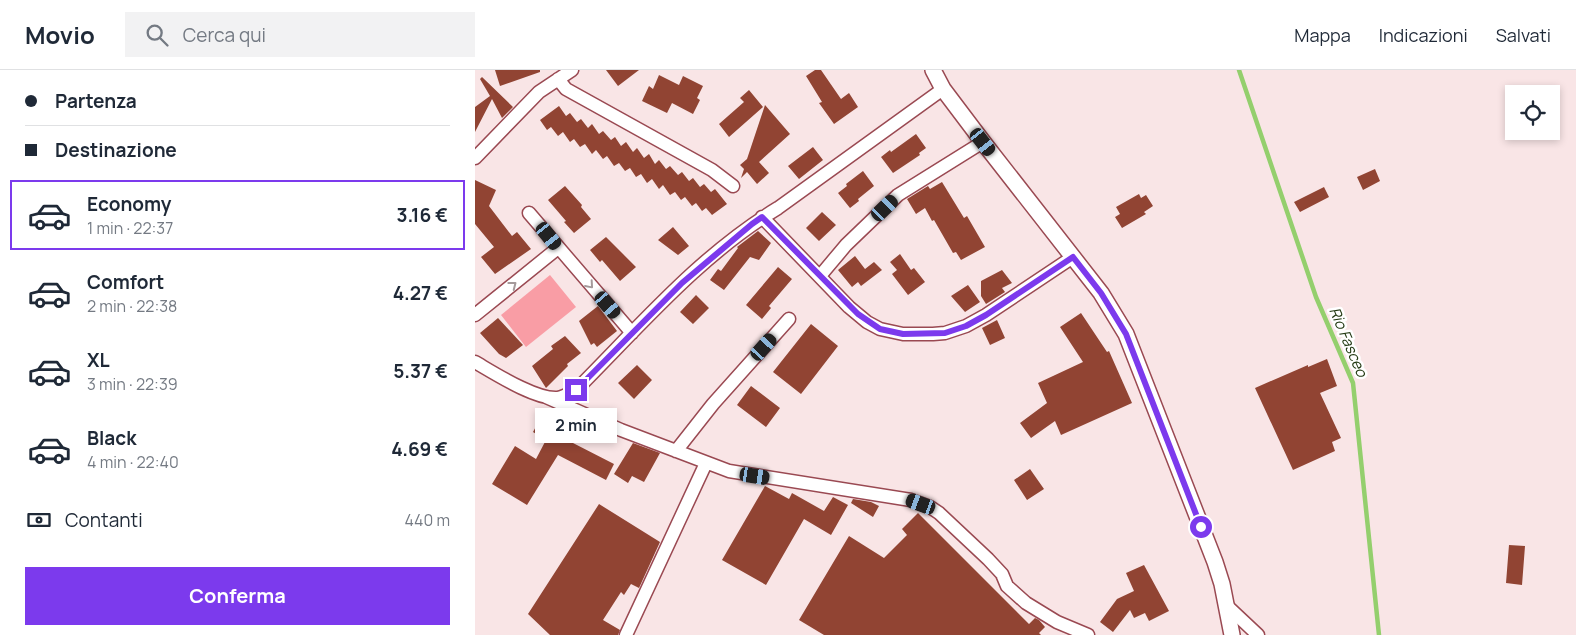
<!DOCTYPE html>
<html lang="it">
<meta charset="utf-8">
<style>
body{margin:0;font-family:Manrope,sans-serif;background:#f2f2f3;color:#1f2937;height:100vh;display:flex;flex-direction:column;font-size:19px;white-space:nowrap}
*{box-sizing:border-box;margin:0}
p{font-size:16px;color:#747a83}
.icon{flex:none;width:28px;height:28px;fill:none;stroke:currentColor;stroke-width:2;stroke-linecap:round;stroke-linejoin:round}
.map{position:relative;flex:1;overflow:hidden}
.side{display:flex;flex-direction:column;background:#fff;width:475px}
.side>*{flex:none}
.top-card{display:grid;align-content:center;height:110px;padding:0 25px;background:#fff}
.fabs{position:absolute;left:1030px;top:15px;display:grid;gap:10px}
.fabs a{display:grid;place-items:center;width:55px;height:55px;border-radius:0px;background:#fff;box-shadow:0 2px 8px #0003;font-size:25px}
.end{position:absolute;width:22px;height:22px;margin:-11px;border:6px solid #7c3aed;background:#fff;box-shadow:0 0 0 2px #fff}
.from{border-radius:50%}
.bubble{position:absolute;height:35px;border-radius:0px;background:#fff;box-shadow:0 2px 8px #0003;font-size:16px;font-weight:700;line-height:35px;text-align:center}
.car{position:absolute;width:15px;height:30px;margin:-15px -8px;border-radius:6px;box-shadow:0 0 4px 1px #0007;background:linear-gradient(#222 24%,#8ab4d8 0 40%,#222 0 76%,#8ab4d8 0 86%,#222 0)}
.top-card b{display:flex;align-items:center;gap:18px;height:48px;font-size:19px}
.top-card b+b{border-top:1px solid #e0e1e3}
.top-card i{width:12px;height:12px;background:#1f2937}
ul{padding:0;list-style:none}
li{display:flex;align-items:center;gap:15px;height:70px;margin:0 10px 8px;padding:0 15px;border:2px solid transparent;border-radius:0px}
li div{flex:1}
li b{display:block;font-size:19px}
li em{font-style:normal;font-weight:700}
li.on{border-color:#7c3aed}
li>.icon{width:45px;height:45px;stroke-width:1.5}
.pay{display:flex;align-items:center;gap:12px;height:55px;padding:0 25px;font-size:19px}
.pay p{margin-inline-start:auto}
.primary-button{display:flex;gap:10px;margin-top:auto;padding:10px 25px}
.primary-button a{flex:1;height:58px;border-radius:0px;background:#7c3aed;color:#fff;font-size:20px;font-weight:700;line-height:58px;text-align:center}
header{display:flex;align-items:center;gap:30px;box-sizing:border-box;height:70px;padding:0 25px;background:#fff;border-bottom:1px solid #e0e1e3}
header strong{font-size:24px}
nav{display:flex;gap:28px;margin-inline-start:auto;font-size:18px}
.search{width:350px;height:45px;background:#f2f2f3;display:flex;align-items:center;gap:12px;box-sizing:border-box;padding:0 18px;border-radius:0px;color:#747a83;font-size:19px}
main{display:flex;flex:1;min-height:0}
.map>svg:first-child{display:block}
.green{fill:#f99da5}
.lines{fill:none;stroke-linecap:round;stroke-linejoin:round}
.stream{stroke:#94cf6d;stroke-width:4.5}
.building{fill:#914433}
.minor-casing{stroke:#9a4952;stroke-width:15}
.tertiary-casing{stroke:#9a4952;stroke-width:18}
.minor{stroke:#fff;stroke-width:12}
.tertiary{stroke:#fff;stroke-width:15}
.oneway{stroke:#a59a9b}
.route{stroke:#7c3aed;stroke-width:6}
.labels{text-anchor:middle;stroke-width:5;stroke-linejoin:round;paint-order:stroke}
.water-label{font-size:15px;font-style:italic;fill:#223912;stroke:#fff}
</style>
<header>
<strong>Movio</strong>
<div class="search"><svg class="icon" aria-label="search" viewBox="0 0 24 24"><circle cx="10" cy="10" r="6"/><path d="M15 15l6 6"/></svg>Cerca qui</div>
<nav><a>Mappa</a><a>Indicazioni</a><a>Salvati</a></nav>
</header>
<main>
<section class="side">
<div class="top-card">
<b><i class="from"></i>Partenza</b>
<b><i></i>Destinazione</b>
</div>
<ul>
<li class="on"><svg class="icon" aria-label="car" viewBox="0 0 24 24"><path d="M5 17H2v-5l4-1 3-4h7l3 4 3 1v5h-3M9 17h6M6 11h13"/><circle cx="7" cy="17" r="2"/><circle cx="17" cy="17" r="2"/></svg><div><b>Economy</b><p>1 min · 22:37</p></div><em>3.16 €</em></li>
<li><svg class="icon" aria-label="car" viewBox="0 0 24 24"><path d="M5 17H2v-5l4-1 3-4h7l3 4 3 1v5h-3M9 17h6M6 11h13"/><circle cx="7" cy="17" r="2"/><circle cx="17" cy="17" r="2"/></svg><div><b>Comfort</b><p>2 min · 22:38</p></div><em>4.27 €</em></li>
<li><svg class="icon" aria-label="car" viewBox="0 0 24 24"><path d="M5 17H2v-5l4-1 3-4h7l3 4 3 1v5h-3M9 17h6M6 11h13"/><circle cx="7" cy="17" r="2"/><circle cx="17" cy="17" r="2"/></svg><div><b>XL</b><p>3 min · 22:39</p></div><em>5.37 €</em></li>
<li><svg class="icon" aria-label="car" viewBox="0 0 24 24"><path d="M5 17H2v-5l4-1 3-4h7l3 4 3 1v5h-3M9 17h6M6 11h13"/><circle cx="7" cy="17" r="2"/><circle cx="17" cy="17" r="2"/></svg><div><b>Black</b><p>4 min · 22:40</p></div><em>4.69 €</em></li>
</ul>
<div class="pay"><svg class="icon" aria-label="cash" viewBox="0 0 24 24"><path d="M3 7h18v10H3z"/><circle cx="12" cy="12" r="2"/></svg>Contanti<p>440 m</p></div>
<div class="primary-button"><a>Conferma</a></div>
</section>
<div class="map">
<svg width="1101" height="565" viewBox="0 0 1101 565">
<rect width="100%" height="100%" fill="#f9e5e6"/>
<path class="green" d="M75 205 101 237 51 277 26 245Z"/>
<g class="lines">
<path class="stream" d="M764 0 841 227 878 313 904 565"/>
</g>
<path class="building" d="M20 0H65V2L25 16Z
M131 0H164L143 16Z
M340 0H346L366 29 374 23 383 37 359 54 344 33 347 32 331 6Z
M184 5 204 15 208 6 228 16 222 28 225 30 218 44 197 33 192 43 167 31 174 16 178 19Z
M7 7 38 37 27 48 17 29 0 62V37L15 26 5 9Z
M274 20 288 37 254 67 244 54 269 32 265 28Z
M290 35 315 64 284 92 294 103 282 114 272 102 266 108 269 99 265 95 272 89Z
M84 36 91 46 95 43 102 52 106 49 113 58 117 54 124 64 128 61 136 70 140 67 146 76 151 72 158 82 162 78 169 88 174 84 180 94 184 90 191 99 195 96 203 105 207 102 214 111 218 108 225 117 229 114 236 122 240 119 252 134 237 145 231 138 227 141 221 133 217 136 210 127 206 130 200 122 195 125 188 115 184 119 177 109 172 113 166 104 161 107 155 98 150 101 144 93 139 96 132 86 128 89 121 80 117 84 110 74 105 77 99 69 95 72 88 62 83 66 76 57 72 60 65 50Z
M441 64 451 78 444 83 445 85 418 103 406 87 415 80 416 82Z
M338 77 348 90 324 109 313 96Z
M900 99 905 111 888 120 882 107Z
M388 101 399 116 383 129 384 131 375 138 363 123 372 116 371 114Z
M0 110 21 120 14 136 37 166 42 162 56 179 20 204 6 187 19 177 0 154Z
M467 112 489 148 492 146 510 177 486 190 481 182 478 183 459 150 457 151 450 138 441 144 432 129 453 116 455 119Z
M90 116 107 135 106 137 116 149 99 163 89 152 91 151 73 130Z
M849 117 854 127 825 142 819 132Z
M664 124 666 128 671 125 678 136 669 142 671 144 647 158 640 147 645 144 641 137Z
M347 142 361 155 344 171 331 158Z
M198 157 214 176 203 185 183 170Z
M283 161 296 173 284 190 275 187 249 220 235 210 243 199 246 201 263 178 262 177Z
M131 167 161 197 145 211 127 190 125 192 115 180Z
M425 184 436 200 439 198 450 212 433 225 417 204 422 200 415 192Z
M380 186 390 199 399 192 407 200 386 216 383 212 377 217 363 200Z
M303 197 317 209 294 236 296 238 287 249 271 235Z
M527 200 537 213 527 218 530 222 511 234 506 226V211Z
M493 215 505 232 490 242 476 226Z
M221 225 234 238 218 254 205 242Z
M123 236 142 261 122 277 119 273 116 275 104 251Z
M606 243 632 282 634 281 657 333 586 365 580 351 556 368 545 353 572 333 563 313 608 292 585 257Z
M23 248 48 275 31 288 24 284 5 263Z
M522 250 530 268 515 275 507 258Z
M336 254 363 276 326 324 298 302Z
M90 266 106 283 92 294 93 296 71 318 57 296 78 279 76 276Z
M852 289 862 316 845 323 866 368 857 372 860 381 818 400 780 318 833 295V297Z
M162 295 177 310 159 329 143 313Z
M276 316 305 338 291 357 262 335Z
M71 338 86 347 83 354 102 364 98 373 139 394 131 410 83 385 52 435 17 414 40 376 61 389 71 370 58 362Z
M158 373 185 383 169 412 157 406 153 413 139 404Z
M555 399 569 419 552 430 539 410Z
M290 416 314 429 317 423 349 441 358 427 373 435 356 465 329 449 291 515 247 490Z
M378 429 396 432 404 436 398 447 376 433Z
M124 434 185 472 164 518 156 514 149 525 146 522 128 550 145 560 143 565H75L53 544Z
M443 443 554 554 560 548 564 550 570 557 564 563 566 565H349L324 550 374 466 409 488 432 465 427 459Z
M1034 475 1050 476 1047 515 1031 513Z
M669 495 694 541 674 551 670 543 659 548 655 540 638 562 625 552 642 529 659 521 651 503Z"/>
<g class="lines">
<g class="minor-casing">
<path id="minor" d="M83 9 91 19 237 100 258 116
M0 88 64 22 97 0
M54 143 157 263
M287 147 374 237 392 252 405 259 428 264H458L470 263 491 256 511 245 598 187
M345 206 371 175 423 125 508 72
M0 245 83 178
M0 292C19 303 61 330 83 328 89 327 95 323 101 320 165 256 225 185 303 138L468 19
M71 327 146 360 254 401 436 430 455 437 464 443 513 489 527 504 532 516 551 533 582 552 613 565
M201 381 238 334 314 249
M750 534 783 565
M151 565 231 393"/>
</g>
<g class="tertiary-casing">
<path id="tertiary" d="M458 0 468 19 508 72 626 223 651 264 740 492 747 514 757 565"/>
</g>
<use href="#minor" class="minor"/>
<use href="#tertiary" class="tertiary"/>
</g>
<defs><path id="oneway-chevron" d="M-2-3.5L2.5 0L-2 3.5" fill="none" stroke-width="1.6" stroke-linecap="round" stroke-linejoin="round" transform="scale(1.25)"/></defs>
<g class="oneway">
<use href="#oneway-chevron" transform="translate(38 215) rotate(-38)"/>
<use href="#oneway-chevron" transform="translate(115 215) rotate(49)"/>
</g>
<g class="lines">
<path class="route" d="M101 320 207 213 277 154 287 147 383 244 405 259 428 264 470 263 491 256 511 245 598 187 626 223 651 264 726 457"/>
</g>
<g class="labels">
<g class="water-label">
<text transform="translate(873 272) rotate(67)" y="5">Rio Fasceo</text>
</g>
</g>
</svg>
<div class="fabs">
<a><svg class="icon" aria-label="locate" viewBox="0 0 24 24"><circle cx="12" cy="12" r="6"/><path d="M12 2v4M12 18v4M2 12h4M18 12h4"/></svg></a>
</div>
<i class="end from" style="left:726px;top:457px"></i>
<i class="end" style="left:101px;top:320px"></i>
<div class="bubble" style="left:60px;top:338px;width:82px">2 min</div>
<i class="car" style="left:508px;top:72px;rotate:142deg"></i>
<i class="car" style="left:410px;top:138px;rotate:46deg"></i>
<i class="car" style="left:74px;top:166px;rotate:141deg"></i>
<i class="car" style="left:133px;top:235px;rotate:139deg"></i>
<i class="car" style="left:289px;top:277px;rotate:42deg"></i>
<i class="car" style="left:280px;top:406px;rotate:99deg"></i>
<i class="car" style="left:446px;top:434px;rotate:290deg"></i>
</div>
</main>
